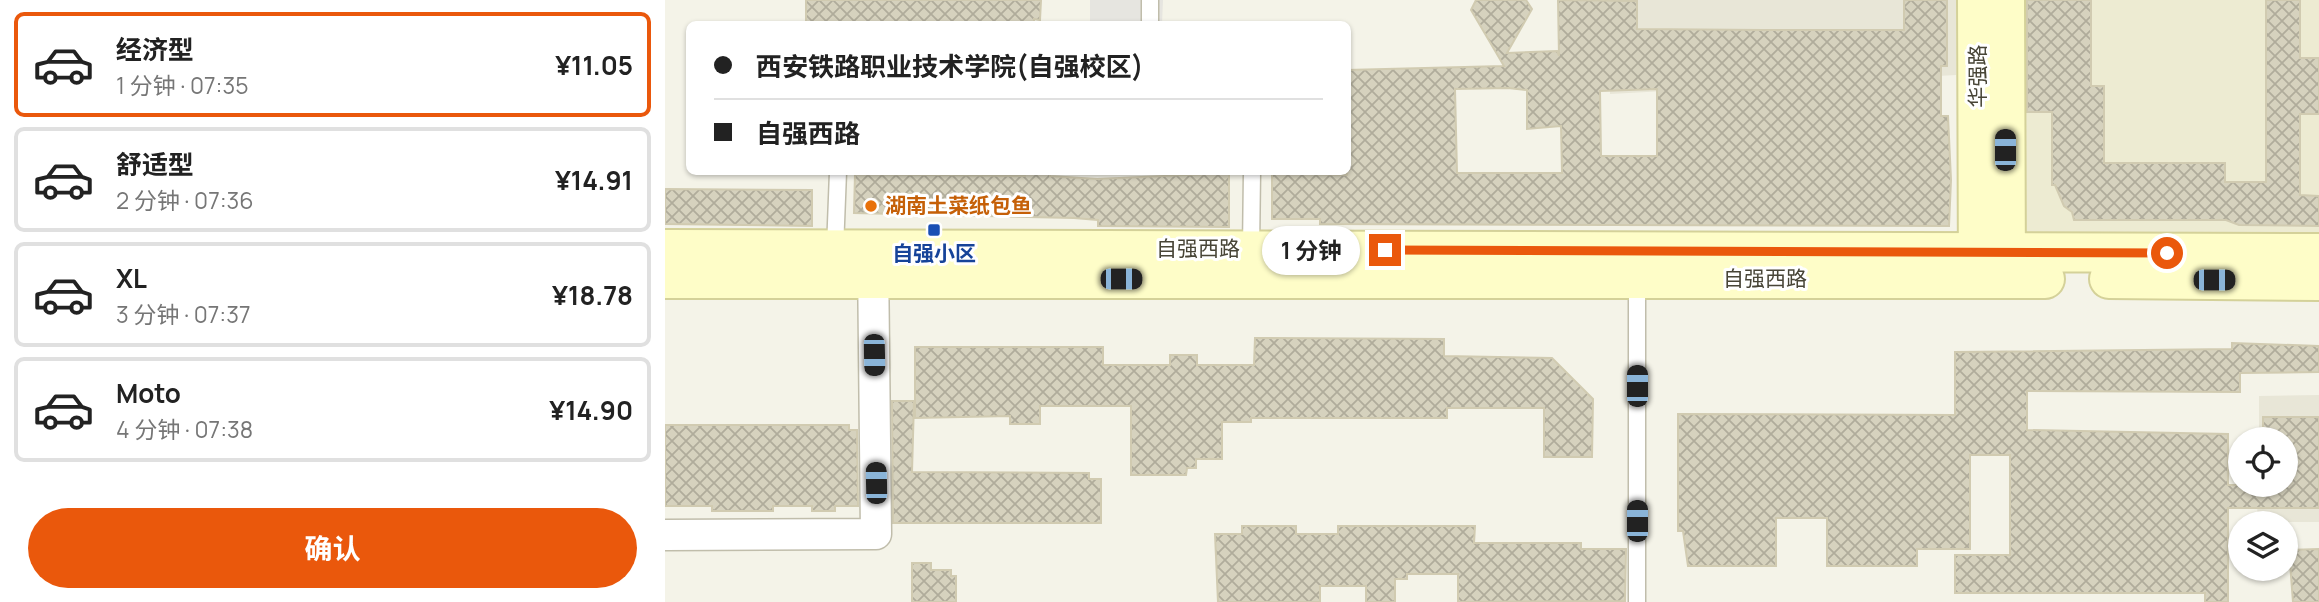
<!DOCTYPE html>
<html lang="zh">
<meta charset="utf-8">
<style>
body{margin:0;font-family:Manrope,"Noto Sans SC",sans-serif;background:#f2f2f2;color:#222;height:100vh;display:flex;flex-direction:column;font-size:26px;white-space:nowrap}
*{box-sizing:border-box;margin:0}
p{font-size:23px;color:#767676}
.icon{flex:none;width:38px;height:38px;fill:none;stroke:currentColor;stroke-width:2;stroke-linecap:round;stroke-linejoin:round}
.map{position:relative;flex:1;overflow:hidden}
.sheet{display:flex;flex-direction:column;background:#fff;width:665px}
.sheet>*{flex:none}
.banner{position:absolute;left:21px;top:21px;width:665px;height:154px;border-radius:10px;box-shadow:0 2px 5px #0004;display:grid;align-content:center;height:154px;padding:0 28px;background:#fff}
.tools{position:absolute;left:1563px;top:427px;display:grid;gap:14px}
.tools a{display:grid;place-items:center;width:70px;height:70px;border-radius:50%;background:#fff;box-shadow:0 2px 5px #0004;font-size:35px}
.end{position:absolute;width:32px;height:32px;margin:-16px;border:9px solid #ea580c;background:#fff;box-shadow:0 0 0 4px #fff}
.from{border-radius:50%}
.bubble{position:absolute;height:49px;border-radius:24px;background:#fff;box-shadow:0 2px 5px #0004;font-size:23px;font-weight:700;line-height:49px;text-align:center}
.car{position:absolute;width:21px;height:42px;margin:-21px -10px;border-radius:9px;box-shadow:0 0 5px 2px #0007;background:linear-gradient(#222 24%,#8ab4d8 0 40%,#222 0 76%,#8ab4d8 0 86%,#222 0)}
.banner b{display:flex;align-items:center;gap:24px;height:66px;font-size:26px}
.banner b+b{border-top:2px solid #e0e0e0}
.banner i{width:18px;height:18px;background:#222}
ul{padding:12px 0 0;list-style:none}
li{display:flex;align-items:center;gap:21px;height:105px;margin:0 14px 10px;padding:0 14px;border:4px solid #e0e0e0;border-radius:10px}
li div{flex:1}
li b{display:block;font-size:26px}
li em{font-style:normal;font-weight:700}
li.current{border-color:#ea580c}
li>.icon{width:63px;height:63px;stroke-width:1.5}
.primary-button{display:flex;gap:14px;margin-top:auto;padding:14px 28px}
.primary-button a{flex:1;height:80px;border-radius:42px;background:#ea580c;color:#fff;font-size:28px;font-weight:700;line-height:80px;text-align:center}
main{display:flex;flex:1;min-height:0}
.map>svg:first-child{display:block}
.residential{fill:#e8e6d7}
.education{fill:#edebd2}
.parking{fill:#e6e5e0}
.building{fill:url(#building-cross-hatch);stroke:#d1cbb1;stroke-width:2;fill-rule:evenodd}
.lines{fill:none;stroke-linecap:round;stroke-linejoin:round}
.lane-casing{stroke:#c0bdab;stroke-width:19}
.street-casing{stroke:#c0bdab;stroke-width:33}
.secondary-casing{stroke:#d4d199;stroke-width:42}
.lane{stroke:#fff;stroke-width:16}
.street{stroke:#fff;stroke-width:30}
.secondary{stroke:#fefdc8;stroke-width:38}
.route{stroke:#ea580c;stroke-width:9}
.food-dot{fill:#e8710a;stroke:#fff;stroke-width:2.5}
.transit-dot{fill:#1a4fb4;stroke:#fff;stroke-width:2.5}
.labels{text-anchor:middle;stroke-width:6;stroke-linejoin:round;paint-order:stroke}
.street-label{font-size:21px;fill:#484537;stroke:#fff}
.food-label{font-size:21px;font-weight:bold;fill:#c56008;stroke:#fff;text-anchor:start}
.transit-label{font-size:21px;font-weight:bold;fill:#164399;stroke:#fff}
</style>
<main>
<section class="sheet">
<ul>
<li class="current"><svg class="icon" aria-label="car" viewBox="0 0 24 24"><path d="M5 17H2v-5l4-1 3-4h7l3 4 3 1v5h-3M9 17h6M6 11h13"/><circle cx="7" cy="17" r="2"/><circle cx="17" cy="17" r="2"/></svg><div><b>经济型</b><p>1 分钟 · 07:35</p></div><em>¥11.05</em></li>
<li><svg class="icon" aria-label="car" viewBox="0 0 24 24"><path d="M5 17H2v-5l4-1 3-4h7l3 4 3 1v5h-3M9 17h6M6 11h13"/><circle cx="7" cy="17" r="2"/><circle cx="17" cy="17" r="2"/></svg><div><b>舒适型</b><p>2 分钟 · 07:36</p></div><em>¥14.91</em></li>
<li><svg class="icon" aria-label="car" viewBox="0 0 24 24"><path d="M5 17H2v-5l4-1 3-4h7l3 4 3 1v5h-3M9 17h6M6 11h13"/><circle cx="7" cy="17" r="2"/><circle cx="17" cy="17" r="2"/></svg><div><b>XL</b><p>3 分钟 · 07:37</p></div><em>¥18.78</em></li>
<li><svg class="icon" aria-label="car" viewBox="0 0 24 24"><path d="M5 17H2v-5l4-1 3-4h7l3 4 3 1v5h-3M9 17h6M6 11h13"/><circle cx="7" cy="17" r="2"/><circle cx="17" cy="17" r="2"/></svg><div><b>Moto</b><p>4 分钟 · 07:38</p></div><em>¥14.90</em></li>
</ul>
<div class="primary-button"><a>确认</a></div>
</section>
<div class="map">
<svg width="1654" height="602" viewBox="0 0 1654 602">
<defs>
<pattern id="building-cross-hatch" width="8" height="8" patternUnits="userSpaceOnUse" patternTransform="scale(1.75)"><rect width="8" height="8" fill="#d6d2be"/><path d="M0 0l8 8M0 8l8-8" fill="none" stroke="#b0ac9b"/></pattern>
</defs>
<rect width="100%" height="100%" fill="#f4f3e8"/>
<path class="residential" d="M944 0H1291V75L945 94Z
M1654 395V522H1592L1593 485H1620V439H1594V396Z"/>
<path class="education" d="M1358 0H1654V234L1361 233Z"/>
<path class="parking" d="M425 0H498L497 24H425Z"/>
<path class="building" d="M141 0H376L375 20 369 19V24H141Z
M811 0H861L867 9 842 53 892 51 894 56 893 0 972 1V29L1098 30H1239V0H1282V66H1276V116H1283L1286 180 1284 226 655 224V219H607V173L682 175V70L839 66 806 10ZM843 88 862 90V129L896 126 897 173H792L790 89ZM992 89V156H936L935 91Z
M1362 0H1426V86H1439V163H1560V182H1601V0H1635V58H1654V114H1635V195L1654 196V226L1574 225 1561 220H1409L1407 212 1399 206 1390 185H1387V112H1362Z
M360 172H385V176L432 179 564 173V227L433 226V220L409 218 189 213 190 174 360 176Z
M0 189 147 190V226L0 224Z
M590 338 779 339V356L887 358 928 399 927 457H879V408H782V418H586V422H557V459H531V468H522L521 475H466V406H375V424H345V416L250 418V347H438V365H505V355H532V365H589Z
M1567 343 1654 346V372L1575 373V392L1362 391V430L1563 434V485H1620V439H1598V417H1654V508H1563V602H1540V593H1290V555H1345V455H1305V549H1252V566H1162V518H1111V566H1023L1018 531H1013V414L1290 415V352L1567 349Z
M227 401H249L247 472 424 473V479H436V523H228Z
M0 425H184V430H192L193 506H170V511H147V506H108V511H47V506H0Z
M577 526H631V534H673V526H810L809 543H916V549H961L960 601 793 602V574H742V579H730V602H701V586H655V602H553L550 534H577Z
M1654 549V602H1628L1624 550Z
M247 563H266V570H286V576H291V602H247Z"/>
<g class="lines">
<g class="lane-casing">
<path id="lane" d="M485 24V0
M170 249 173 172
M586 249 587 172
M972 602V278"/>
</g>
<g class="street-casing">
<path id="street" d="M0 535 211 534 208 257"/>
</g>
<g class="secondary-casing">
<path id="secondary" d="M1312 0 1313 278
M1340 0 1341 276
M0 249 1654 253
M0 279H1380
M1444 279 1654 281"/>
</g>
<use href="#lane" class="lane"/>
<use href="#street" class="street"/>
<use href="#secondary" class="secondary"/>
</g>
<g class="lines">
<path class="route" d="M720 250 1502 253"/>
</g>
<circle class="food-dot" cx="206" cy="206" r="7"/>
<rect class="transit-dot" x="262" y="223" width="14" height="14" rx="3.5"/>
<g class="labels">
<g class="street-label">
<text transform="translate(1313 76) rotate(-90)" y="7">华强路</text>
<text x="533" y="256">自强西路</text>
<text x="1100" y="286">自强西路</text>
</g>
<g class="food-label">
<text x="220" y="213">湖南土菜纸包鱼</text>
</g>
<g class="transit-label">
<text x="269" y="261">自强小区</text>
</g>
</g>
</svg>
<div class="tools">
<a><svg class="icon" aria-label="locate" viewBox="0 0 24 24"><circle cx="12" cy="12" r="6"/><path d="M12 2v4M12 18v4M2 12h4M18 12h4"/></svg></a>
<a><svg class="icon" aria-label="layers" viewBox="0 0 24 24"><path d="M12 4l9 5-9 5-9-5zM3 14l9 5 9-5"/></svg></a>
</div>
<i class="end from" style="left:1502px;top:253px"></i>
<i class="end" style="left:720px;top:250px"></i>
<div class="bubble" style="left:597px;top:226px;width:98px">1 分钟</div>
<i class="car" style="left:1340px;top:150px;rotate:0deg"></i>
<i class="car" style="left:456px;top:279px;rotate:90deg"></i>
<i class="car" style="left:1549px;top:280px;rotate:90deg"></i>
<i class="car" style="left:209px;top:355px;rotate:179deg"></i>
<i class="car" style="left:972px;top:386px;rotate:0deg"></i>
<i class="car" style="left:211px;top:483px;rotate:359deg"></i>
<i class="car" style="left:972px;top:521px;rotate:0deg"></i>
<div class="banner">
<b><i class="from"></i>西安铁路职业技术学院(自强校区)</b>
<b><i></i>自强西路</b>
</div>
</div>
</main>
